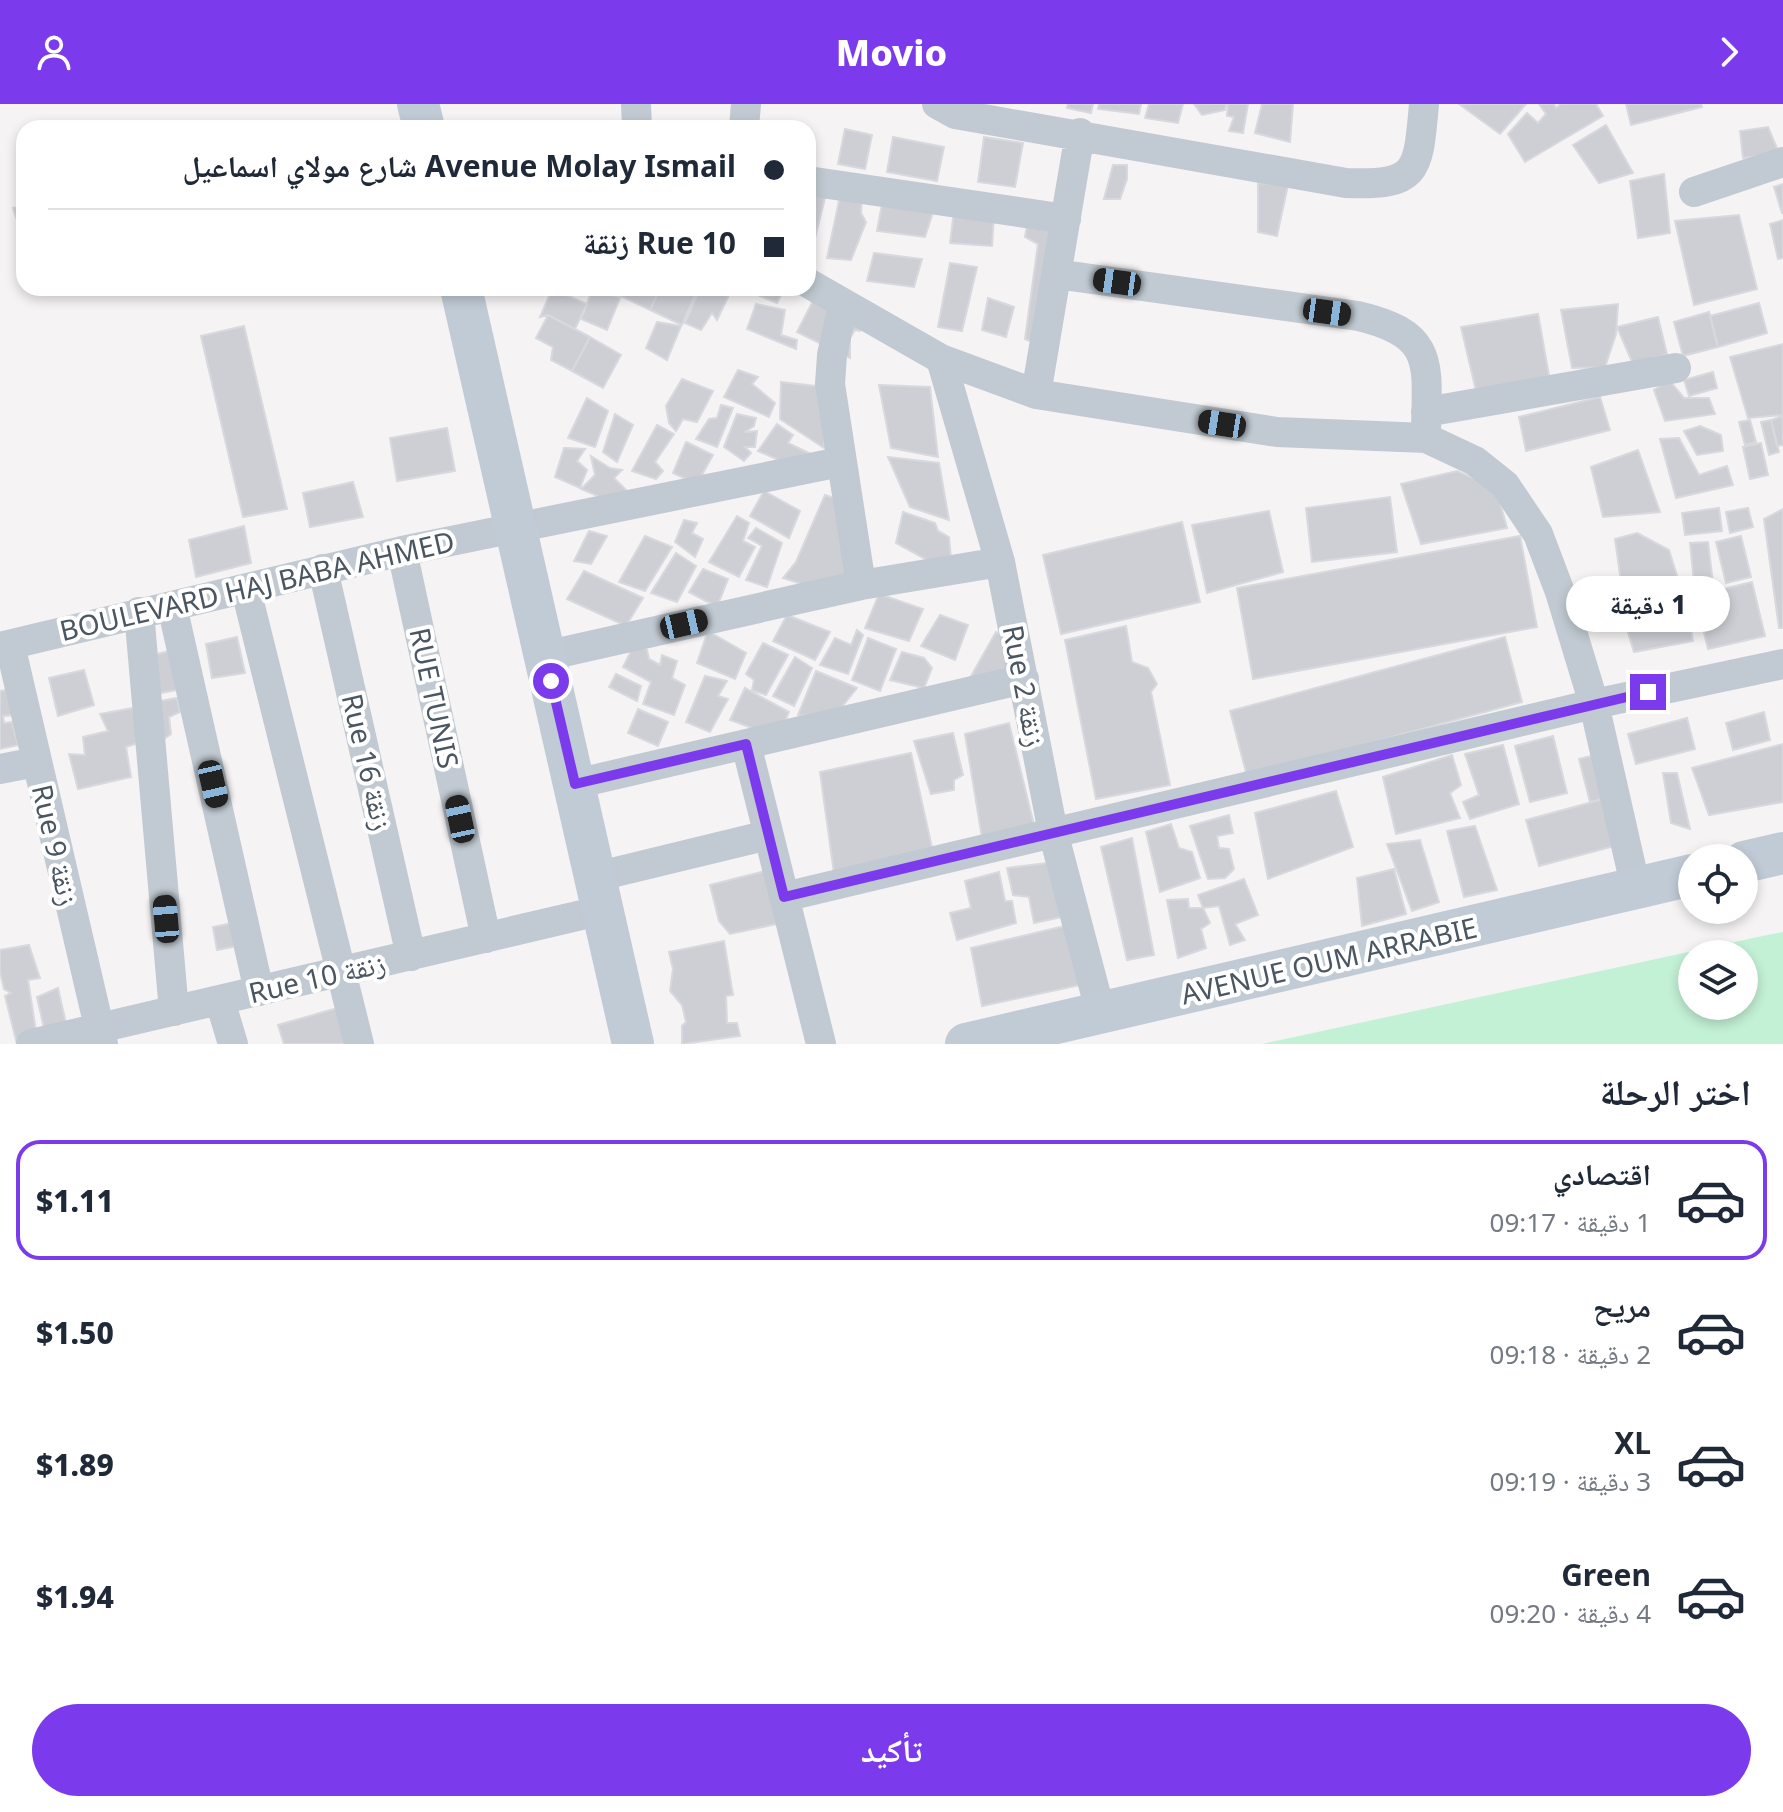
<!DOCTYPE html>
<html lang="ar">
<meta charset="utf-8">
<style>
body{margin:0;font-family:"Noto Sans","Noto Naskh Arabic",sans-serif;background:#f2f2f3;color:#1f2937;direction:rtl;height:100vh;display:flex;flex-direction:column;font-size:30px;white-space:nowrap}
*{box-sizing:border-box;margin:0}
p{font-size:26px;color:#747a83}
.icon{flex:none;width:44px;height:44px;fill:none;stroke:currentColor;stroke-width:2;stroke-linecap:round;stroke-linejoin:round}
.map{position:relative;height:940px;overflow:hidden;direction:ltr}
.sheet{display:flex;flex-direction:column;background:#fff;flex:1}
.sheet>*{flex:none}
.banner{position:absolute;left:16px;top:16px;width:800px;height:176px;border-radius:24px;box-shadow:0 4px 12px #0003;direction:rtl;display:grid;align-content:center;height:176px;padding:0 32px;background:#fff}
.controls{position:absolute;left:1678px;top:740px;display:grid;gap:16px}
.controls a{display:grid;place-items:center;width:80px;height:80px;border-radius:50%;background:#fff;box-shadow:0 4px 12px #0003;font-size:40px}
.end{position:absolute;width:36px;height:36px;margin:-18px;border:10px solid #7c3aed;background:#fff;box-shadow:0 0 0 4px #fff}
.from{border-radius:50%}
.bubble{position:absolute;height:56px;border-radius:28px;background:#fff;box-shadow:0 4px 12px #0003;font-size:26px;font-weight:800;line-height:56px;text-align:center;direction:rtl}
.car{position:absolute;width:24px;height:48px;margin:-24px -12px;border-radius:10px;box-shadow:0 0 6px 2px #0007;background:linear-gradient(#222 24%,#8ab4d8 0 40%,#222 0 76%,#8ab4d8 0 86%,#222 0)}
.banner b{display:flex;align-items:center;gap:28px;height:76px;font-size:30px}
.banner b+b{border-top:2px solid #e0e1e3}
.banner i{width:20px;height:20px;background:#1f2937}
ul{padding:0;list-style:none}
li{display:flex;align-items:center;gap:24px;height:120px;margin:0 16px 12px;padding:0 16px;border:4px solid transparent;border-radius:24px}
li div{flex:1}
li b{display:block;font-size:30px}
li em{font-style:normal;font-weight:800}
li.on{border-color:#7c3aed}
li>.icon{width:72px;height:72px;stroke-width:1.5}
h2{padding:0 32px;font-size:36px;line-height:96px}
.primary-button{display:flex;gap:16px;margin-top:auto;padding:16px 32px}
.primary-button a{flex:1;height:92px;border-radius:48px;background:#7c3aed;color:#fff;font-size:32px;font-weight:800;line-height:92px;text-align:center}
header{display:flex;justify-content:space-between;align-items:center;height:104px;padding:0 32px;background:#7c3aed;color:#fff;font-size:36px;font-weight:800}
.map>svg:first-child{display:block}
.green{fill:#c3f1d5;fill-rule:evenodd}
.building{fill:#cdcfd5;stroke:#d7d9de;stroke-width:2}
.lines{fill:none;stroke-linecap:round;stroke-linejoin:round}
.street{stroke:#c1cad2;stroke-width:30}
.secondary{stroke:#c1cbd6;stroke-width:42}
.route{stroke:#7c3aed;stroke-width:10}
.labels{text-anchor:middle;stroke-width:8;stroke-linejoin:round;paint-order:stroke}
.street-label{font-size:28px;fill:#4a5661;stroke:#fff}
</style>
<header><svg class="icon" aria-label="forward" viewBox="0 0 24 24"><path d="M9 5l7 7-7 7"/></svg>Movio<svg class="icon" aria-label="person" viewBox="0 0 24 24"><circle cx="12" cy="8" r="4"/><path d="M4 21q1-7 8-7t8 7"/></svg></header>
<div class="map">
<svg width="1783" height="940" viewBox="0 0 1783 940">
<rect width="100%" height="100%" fill="#f5f3f3"/>
<path class="green" d="M1783 828V940H1262L1758 833ZM1692 850H1744V902H1692Z"/>
<path class="building" d="M1068 0H1093L1091 9 1067 4Z
M1099 0H1141L1139 10 1098 5Z
M1149 0H1183L1178 19 1145 14Z
M1194 0H1226L1225 6 1202 11Z
M1228 0H1248L1243 29 1229 27 1234 13 1227 12Z
M1262 0H1293L1290 38 1255 29Z
M1459 0H1526L1500 30Z
M1539 0H1554L1556 4 1561 0H1596L1603 12 1525 58 1508 30 1527 9 1538 19 1546 10Z
M1626 0H1701L1702 3 1631 21Z
M1606 21 1633 69 1599 79 1573 41Z
M1768 23 1779 49 1743 54 1740 27Z
M845 25 872 31 865 65 838 60Z
M893 33 944 43 937 77 887 68Z
M984 33 1023 39 1015 83 978 78Z
M1113 61H1127V75L1120 95H1104Z
M1664 70 1670 129 1638 134 1630 77Z
M1258 79 1288 81 1277 132 1258 128Z
M1783 80V109H1782L1774 83Z
M808 85 826 90 815 134 808 132Z
M840 92 862 93 861 109 866 118 851 156 827 154Z
M883 95 934 105 925 133 877 127Z
M24 102V137L13 104Z
M954 107 994 111 992 142 950 139Z
M1739 111 1757 185 1694 201 1675 117Z
M1028 116 1057 124 1037 240 1025 235 1038 140 1025 133Z
M1783 116V154L1778 155 1770 120Z
M874 149 922 155 914 183 867 177Z
M950 159 977 163 962 227 938 223Z
M822 179 867 220 860 227 855 226 850 234V254L797 228Z
M593 184 620 194 607 226 581 215Z
M604 184H660L650 206Z
M660 184H698L682 221 650 206Z
M700 184H719L730 189 717 216 712 209 701 226 685 219Z
M752 184H785L777 199 750 188Z
M552 185 587 200 575 225 548 211 540 213Z
M988 194 1014 203 1006 233 982 226Z
M1759 199 1767 229 1718 243 1710 212Z
M756 200 785 206 781 231 797 236 796 245 747 225Z
M1618 200 1616 230 1605 263 1572 264 1561 206Z
M1709 208 1718 243 1683 252 1674 218Z
M1538 210 1550 277 1477 291 1461 223Z
M548 211 590 233 572 267 551 256 553 243 536 234Z
M1658 213 1667 250 1633 260 1617 223Z
M657 218 681 222 667 256 646 244Z
M244 222 287 405 243 413 201 232Z
M590 233 621 251 603 284 572 267Z
M1783 240V311L1748 314 1730 253Z
M738 266 758 273 752 280 775 299 769 313 724 293Z
M1713 268 1717 284 1689 292 1684 276Z
M682 275 713 287 697 318 683 315 676 327 669 319 666 302Z
M1669 276 1684 294H1709L1715 310 1665 317 1654 286Z
M781 278 824 283V344L780 315Z
M879 281 930 283 938 353 891 344Z
M1600 293 1610 326 1526 347 1519 313Z
M587 294 608 307 595 343 568 334Z
M721 301 733 304 717 343 696 335 709 315 717 314Z
M615 310 633 321 617 358 603 348Z
M737 310 756 314 754 322 745 328 757 327 755 343H745L751 349 744 357 724 343Z
M1783 312V341L1777 342 1771 316Z
M1750 316 1756 338 1745 341 1739 318Z
M1771 316 1779 348 1769 351 1761 318Z
M777 320 793 331 788 339 809 349 790 361 758 347Z
M657 321 674 330 655 358 663 367 656 375 632 367Z
M1700 322 1721 331 1723 347 1697 351 1684 327Z
M447 324 455 367 397 377 390 334Z
M1679 334 1699 371 1727 362 1733 381 1676 394 1660 335Z
M686 338 713 351 697 380 673 369Z
M1761 339 1768 371 1750 375 1743 343Z
M564 344 585 345 577 357 587 366 580 384 555 373Z
M1638 346 1660 408 1603 413 1591 363Z
M591 352 610 364 622 366 614 374 629 389 621 402 581 385 595 371Z
M888 353 939 359 949 416 910 403Z
M1457 367 1496 384 1507 424 1421 440 1401 380Z
M353 378 363 413 310 423 303 389Z
M764 387 800 407 789 434 750 412Z
M825 391 841 396 852 457 843 480 814 484 783 474 796 458Z
M1390 393 1397 448 1312 458 1306 404Z
M1719 404 1722 427 1685 431 1682 409Z
M1748 404 1753 423 1730 429 1726 408Z
M1783 405V524H1779L1764 415Z
M1269 407 1283 468 1207 489 1192 421Z
M903 408 935 419 938 427 949 433 951 455 936 461 896 439Z
M737 412 749 419 743 437 755 443 739 473 709 458Z
M684 416 697 419 692 429 703 435 695 453 675 438Z
M1182 418 1200 498 1061 530 1043 451Z
M244 422 251 459 196 473 189 436Z
M756 424 782 439 767 483 746 476 762 442 748 434Z
M589 427 607 432 591 460 574 457Z
M1637 429 1669 446 1678 475 1624 499 1615 435Z
M645 432 672 443 645 487 619 478Z
M1520 432 1537 523 1253 575 1237 484Z
M1741 432 1751 473 1726 479 1716 438Z
M1708 438 1714 487 1695 489 1690 439Z
M676 449 696 462 677 498 651 489Z
M703 465 728 475 717 503 689 488Z
M584 467 643 494 626 522 567 495Z
M1752 478 1765 532 1708 545 1695 492Z
M1684 487 1693 537 1634 548 1623 512Z
M879 490 923 505 909 537 865 524Z
M787 511 830 528 815 556 773 537Z
M940 511 968 521 955 556 921 542Z
M1126 522 1132 558 1148 564 1157 580 1151 588 1170 681 1096 695 1065 536Z
M857 526 863 531 848 570 820 561 835 534 851 541Z
M708 527 746 549 735 575 697 559Z
M996 528 1025 541 1032 571 970 574Z
M237 533 245 569 212 574 206 540Z
M1505 533 1522 598 1247 672 1230 607Z
M868 534 896 545 880 587 852 576Z
M635 539 647 546 649 555 660 561 662 551 677 557 672 574 685 581 674 611 643 600 651 578 623 563Z
M763 539 788 551 766 591 752 586 754 576 746 570Z
M173 546 182 585 155 590 145 553Z
M902 548 924 554 932 564 924 584 890 576Z
M795 553 812 564 794 602 773 592Z
M84 566 94 601 58 612 49 574Z
M816 567 857 584 841 604 822 612 798 611Z
M616 570 641 582 637 597 609 583Z
M705 572 727 577 718 592 728 595 710 628 686 618Z
M745 584 789 608 782 624 760 627 730 616Z
M6 586 13 611 3 612 4 619 12 618 18 641 0 645V587Z
M177 594 180 608 169 613 171 630 164 635 155 598Z
M133 604 141 638 126 643 131 673 78 685 69 650 85 651 83 633 108 627 100 610Z
M638 605 668 618 658 642 628 629Z
M1764 608 1770 636 1733 646 1726 619Z
M1687 614 1695 645 1636 660 1628 630Z
M1009 619 1034 721 982 734 965 630Z
M953 629 963 671 954 676V686L931 690 914 637Z
M1553 632 1567 689 1530 698 1515 642Z
M1783 640V698L1709 711 1692 664Z
M1503 641 1519 700 1470 715 1463 698 1479 691 1465 650Z
M911 649 933 748 834 769 820 668Z
M1599 650 1611 693 1590 698 1579 655Z
M1452 651 1461 681 1450 689 1460 714 1396 730 1383 673Z
M1663 669H1677L1690 725 1671 719Z
M1336 687 1353 743 1268 775 1255 709Z
M1611 693 1622 740 1539 762 1526 716Z
M1229 711 1233 729 1217 732 1219 744 1229 745 1234 765 1225 774 1208 775 1190 722Z
M1171 720 1179 744 1192 748 1200 774 1160 788 1146 728Z
M1475 722 1497 786 1464 793 1447 727Z
M1132 734 1154 851 1127 856 1101 743Z
M1420 736 1439 798 1412 807 1387 740Z
M1047 759 1062 813 1034 819 1029 793 1013 791 1007 764Z
M773 765 786 818 730 830 719 817 710 781Z
M1394 765 1406 810 1362 822 1357 774Z
M999 768 1005 797H1012L1016 819 957 836 950 809 971 804 965 777Z
M1244 775 1258 811 1235 820 1245 836 1230 841 1219 802 1203 804 1198 791Z
M1188 795 1189 804H1203L1210 819 1201 825 1206 844 1178 854 1167 796Z
M242 817 247 840 217 846 213 823Z
M1069 821 1080 881 982 902 971 844Z
M724 837 733 891 726 892 727 919H737L740 932 682 940V922L686 918 682 901 670 887 673 865 669 848Z
M29 841 40 874 28 876 37 934 17 940 5 892 11 889 4 885 0 868V846Z
M58 884 67 924 46 933 37 893Z
M341 903 352 940H284L278 921Z"/>
<g class="lines">
<path class="street" d="M636 0 637 24
M937 0 955 10 1346 79C1419 82 1418 67 1424 0
M744 24 746 0
M808 77 1066 115
M1694 88 1783 58
M1056 170 1358 212C1439 231 1426 262 1426 334
M808 179 941 255 1036 290 1277 328 1426 334 1475 357 1505 381 1538 430 1560 488 1594 600 1636 785
M843 201 832 251 830 280 861 481
M941 255 1000 458 1053 728 1101 910
M1036 290 1080 29
M1426 308 1676 264
M402 447 486 834
M323 465 411 852
M246 486 359 940
M172 502 259 887
M139 508 174 907
M10 541 103 940
M0 543 402 447 840 358
M545 552 861 481 1000 458
M746 640 821 940
M0 665 36 658
M575 680 1024 575
M595 773 768 731
M784 793 1594 600 1783 560
M220 897 233 940
M31 940 603 806"/>
<path class="secondary" d="M418 0 424 24
M461 184 633 940
M1744 758 1783 749
M966 940 1692 771"/>
</g>
<g class="lines">
<path class="route" d="M551 577 575 680 746 640 784 793 1648 588"/>
</g>
<g class="labels">
<g class="street-label">
<text transform="translate(257 482) rotate(-13)" y="10">BOULEVARD HAJ BABA AHMED</text>
<text transform="translate(1024 582) rotate(79)" y="10">Rue 2 زنقة</text>
<text transform="translate(434 594) rotate(78)" y="10">RUE TUNIS</text>
<text transform="translate(367 658) rotate(77)" y="10">Rue 16 زنقة</text>
<text transform="translate(55 741) rotate(77)" y="10">Rue 9 زنقة</text>
<text transform="translate(1329 857) rotate(-13)" y="10">AVENUE OUM ARRABIE</text>
<text transform="translate(317 874) rotate(-13)" y="10">Rue 10 زنقة</text>
</g>
</g>
</svg>
<div class="controls">
<a><svg class="icon" aria-label="locate" viewBox="0 0 24 24"><circle cx="12" cy="12" r="6"/><path d="M12 2v4M12 18v4M2 12h4M18 12h4"/></svg></a>
<a><svg class="icon" aria-label="layers" viewBox="0 0 24 24"><path d="M12 4l9 5-9 5-9-5zM3 14l9 5 9-5"/></svg></a>
</div>
<i class="end from" style="left:551px;top:577px"></i>
<i class="end" style="left:1648px;top:588px"></i>
<div class="bubble" style="left:1566px;top:472px;width:164px">1 دقيقة</div>
<i class="car" style="left:1117px;top:178px;rotate:278deg"></i>
<i class="car" style="left:1327px;top:208px;rotate:98deg"></i>
<i class="car" style="left:1222px;top:320px;rotate:279deg"></i>
<i class="car" style="left:684px;top:520px;rotate:77deg"></i>
<i class="car" style="left:213px;top:680px;rotate:167deg"></i>
<i class="car" style="left:460px;top:715px;rotate:348deg"></i>
<i class="car" style="left:166px;top:815px;rotate:355deg"></i>
<div class="banner">
<b><i class="from"></i>Avenue Molay Ismail شارع مولاي اسماعيل</b>
<b><i></i>Rue 10 زنقة</b>
</div>
</div>
<section class="sheet">
<h2>اختر الرحلة</h2>
<ul>
<li class="on"><svg class="icon" aria-label="car" viewBox="0 0 24 24"><path d="M5 17H2v-5l4-1 3-4h7l3 4 3 1v5h-3M9 17h6M6 11h13"/><circle cx="7" cy="17" r="2"/><circle cx="17" cy="17" r="2"/></svg><div><b>اقتصادي</b><p>1 دقيقة · 09:17</p></div><em>$1.11</em></li>
<li><svg class="icon" aria-label="car" viewBox="0 0 24 24"><path d="M5 17H2v-5l4-1 3-4h7l3 4 3 1v5h-3M9 17h6M6 11h13"/><circle cx="7" cy="17" r="2"/><circle cx="17" cy="17" r="2"/></svg><div><b>مريح</b><p>2 دقيقة · 09:18</p></div><em>$1.50</em></li>
<li><svg class="icon" aria-label="car" viewBox="0 0 24 24"><path d="M5 17H2v-5l4-1 3-4h7l3 4 3 1v5h-3M9 17h6M6 11h13"/><circle cx="7" cy="17" r="2"/><circle cx="17" cy="17" r="2"/></svg><div><b>XL</b><p>3 دقيقة · 09:19</p></div><em>$1.89</em></li>
<li><svg class="icon" aria-label="car" viewBox="0 0 24 24"><path d="M5 17H2v-5l4-1 3-4h7l3 4 3 1v5h-3M9 17h6M6 11h13"/><circle cx="7" cy="17" r="2"/><circle cx="17" cy="17" r="2"/></svg><div><b>Green</b><p>4 دقيقة · 09:20</p></div><em>$1.94</em></li>
</ul>
<div class="primary-button"><a>تأكيد</a></div>
</section>
